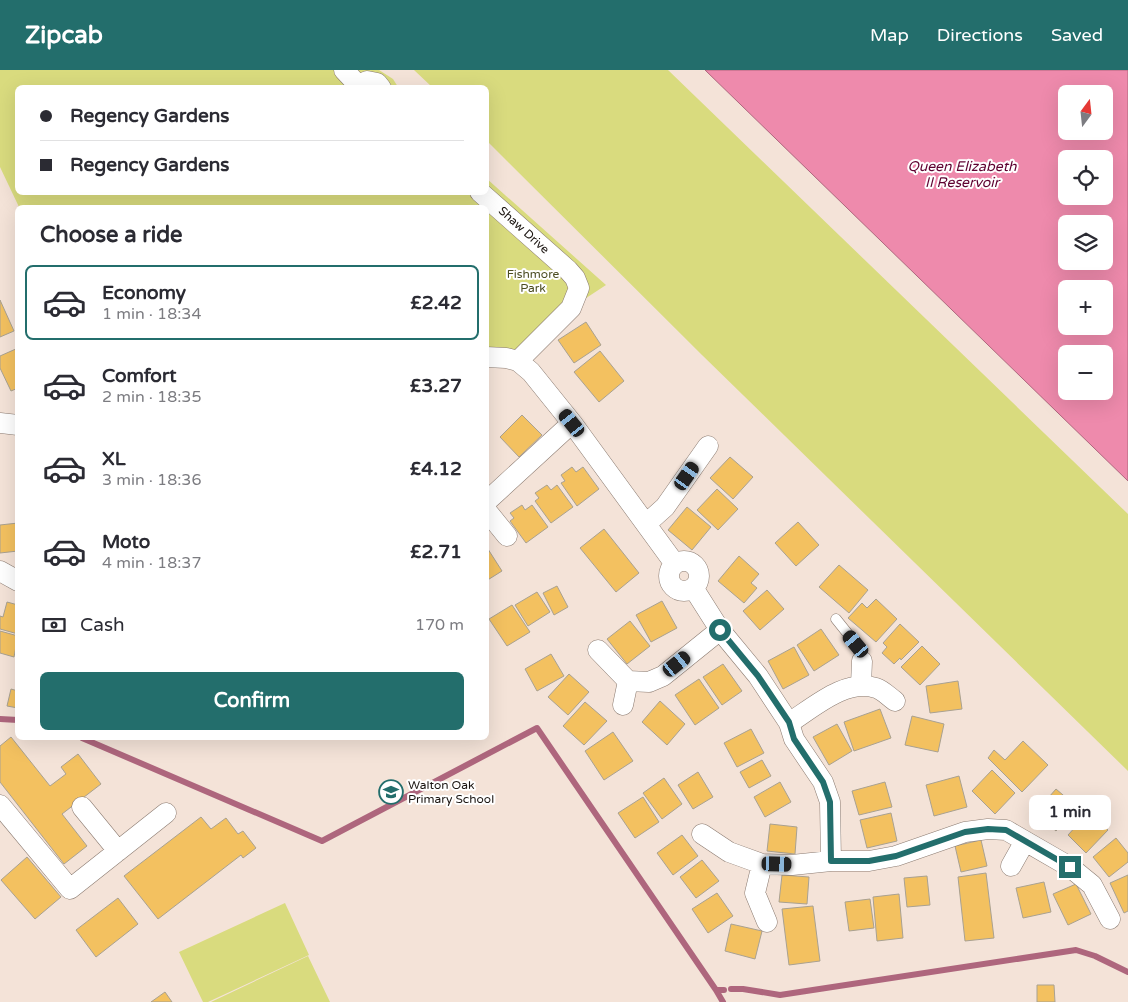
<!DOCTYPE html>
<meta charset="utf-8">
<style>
body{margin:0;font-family:"Varela Round",sans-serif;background:#f7f7f7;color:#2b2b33;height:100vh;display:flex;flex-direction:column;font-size:19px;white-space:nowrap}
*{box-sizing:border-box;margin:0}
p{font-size:16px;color:#7c7c81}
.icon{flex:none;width:28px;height:28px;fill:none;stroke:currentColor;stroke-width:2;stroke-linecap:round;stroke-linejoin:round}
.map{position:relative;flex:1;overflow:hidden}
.drawer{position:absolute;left:15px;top:135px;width:474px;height:535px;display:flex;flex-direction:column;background:#fff;border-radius:8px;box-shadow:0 5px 20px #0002}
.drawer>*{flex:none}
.hud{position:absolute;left:15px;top:15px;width:474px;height:110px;border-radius:8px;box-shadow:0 5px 20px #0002;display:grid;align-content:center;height:110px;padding:0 25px;background:#fff}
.needle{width:32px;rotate:15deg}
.tools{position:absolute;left:1058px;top:15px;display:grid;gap:10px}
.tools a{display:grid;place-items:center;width:55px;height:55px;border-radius:8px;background:#fff;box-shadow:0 5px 20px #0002;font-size:25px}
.end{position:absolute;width:22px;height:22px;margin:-11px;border:6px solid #236e6c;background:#fff;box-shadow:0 0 0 2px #fff}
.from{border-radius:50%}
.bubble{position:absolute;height:35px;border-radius:8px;background:#fff;box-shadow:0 5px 20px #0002;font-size:16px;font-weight:700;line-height:35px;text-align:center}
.car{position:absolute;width:15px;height:30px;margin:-15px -8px;border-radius:6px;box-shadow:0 0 4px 1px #0007;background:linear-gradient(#222 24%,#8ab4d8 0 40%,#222 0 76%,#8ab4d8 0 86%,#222 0)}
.hud b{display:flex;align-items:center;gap:18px;height:48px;font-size:19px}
.hud b+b{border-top:1px solid #e1e1e2}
.hud i{width:12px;height:12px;background:#2b2b33}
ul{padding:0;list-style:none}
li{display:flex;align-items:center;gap:15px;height:75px;margin:0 10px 8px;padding:0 15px;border:2px solid transparent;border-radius:8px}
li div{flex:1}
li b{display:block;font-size:19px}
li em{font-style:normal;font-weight:700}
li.on{border-color:#236e6c}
li>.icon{width:45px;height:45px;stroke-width:1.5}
h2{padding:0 25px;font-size:22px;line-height:60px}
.pay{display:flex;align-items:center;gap:12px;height:55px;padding:0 25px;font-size:19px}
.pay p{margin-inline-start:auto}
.button{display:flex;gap:10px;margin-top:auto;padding:10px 25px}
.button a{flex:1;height:58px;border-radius:8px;background:#236e6c;color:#fff;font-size:20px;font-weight:700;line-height:58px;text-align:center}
header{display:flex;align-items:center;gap:30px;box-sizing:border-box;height:70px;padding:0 25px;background:#236e6c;color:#fff}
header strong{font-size:24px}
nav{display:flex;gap:28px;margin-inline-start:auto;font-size:18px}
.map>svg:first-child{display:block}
.green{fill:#d9db7e}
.water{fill:#ee8aac;stroke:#ae667d;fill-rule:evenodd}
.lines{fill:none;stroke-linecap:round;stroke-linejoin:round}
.stream{stroke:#ae667d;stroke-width:6}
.building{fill:#f3c160;stroke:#a9a191}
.lane-casing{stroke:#8b7b71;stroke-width:11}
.street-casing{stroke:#8b7b71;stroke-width:21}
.lane{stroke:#fff;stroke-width:10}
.street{stroke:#fff;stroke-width:20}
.route{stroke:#236e6c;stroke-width:6}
.labels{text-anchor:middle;stroke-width:4;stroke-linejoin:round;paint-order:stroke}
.street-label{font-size:12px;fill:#19130f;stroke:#fff}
.park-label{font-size:12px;fill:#4c4d22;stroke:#fff}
.poi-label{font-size:12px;fill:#19130f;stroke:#fff;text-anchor:start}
.water-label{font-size:14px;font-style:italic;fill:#5e0130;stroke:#fff}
</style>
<header>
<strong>Zipcab</strong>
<nav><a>Map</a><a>Directions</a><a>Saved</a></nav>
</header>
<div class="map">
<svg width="1128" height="932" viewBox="0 0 1128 932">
<rect width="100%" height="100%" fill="#f4e3d8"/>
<path class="green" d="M0 0H379L393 9 398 17 18 18V122H486V108L606 215 571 238 518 291 486 287V138L19 137 0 97Z
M414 0H668L1128 444V701L702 285 486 70V18L432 17Z
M285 833 309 885 208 932H203L179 882Z
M308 886 330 932H211Z"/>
<path class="water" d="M705 0H1128V411ZM1066 24H1104V61H1066ZM1066 89H1104V126H1066ZM1066 154H1104V191H1066ZM1066 219H1104V256H1066ZM1066 284H1104V321H1066Z"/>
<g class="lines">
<path class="stream" d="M0 649 18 650
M82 668 322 771 537 658 716 920H724
M731 919H743L780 925 1076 880 1095 886 1128 902
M716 920 723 932"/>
</g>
<path class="building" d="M0 230 14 261 0 267Z
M586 252 601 275 574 293 558 270Z
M18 278V318L11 321 0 298V286Z
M600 281 624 311 599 332 574 302Z
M522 345 542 365 519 387 500 367Z
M730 387 753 407 733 429 710 408Z
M572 397 576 402 583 397 599 419 577 436 561 413 565 411 561 405Z
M547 415 551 420 557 415 573 437 551 453 535 431 539 428 535 423Z
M717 419 738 439 718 460 697 440Z
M522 435 525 440 532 435 548 457 526 473 510 451 514 448 510 443Z
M687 437 711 457 692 480 668 460Z
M798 452 819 475 796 496 775 473Z
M18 453V481L0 483V455Z
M604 459 639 503 616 522 580 478Z
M486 476 502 501 486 511Z
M739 486 759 504 751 513 757 518 744 533 718 511Z
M839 495 868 520 849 543 819 517Z
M557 516 568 537 554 545 543 523Z
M767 520 784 539 760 560 743 541Z
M537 522 550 542 528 556 515 535Z
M876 529 897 549 876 572 848 548 862 533 867 538Z
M662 531 677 558 651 572 636 545Z
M7 532 18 535V564L0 559V546L3 547Z
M512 535 530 562 507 576 489 549Z
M630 551 650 576 627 594 607 569Z
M900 554 919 572 901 590 900 588 894 594 882 583 887 577 883 573Z
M821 559 839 585 814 601 797 575Z
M0 561 18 566 14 587 0 583Z
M922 576 940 594 920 615 901 597Z
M794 577 809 605 783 619 768 591Z
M551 584 564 606 537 621 525 599Z
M723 594 742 621 722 635 703 607Z
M569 604 589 622 568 645 548 627Z
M699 609 719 638 695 655 675 625Z
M958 611 962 639 930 643 926 616Z
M11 619 18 621V638L7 636Z
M660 631 685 654 667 675 642 652Z
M585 632 607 651 584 675 563 656Z
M880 639 891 668 854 681 844 652Z
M912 646 944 654 938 682 905 675Z
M837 654 852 681 829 695 813 667Z
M751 659 764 683 737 697 724 673Z
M613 662 633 691 604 710 585 681Z
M11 667 50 716 66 704 61 697 78 684 101 714 62 744 87 776 64 794 0 712V676Z
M1023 671 1048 695 1022 722 988 688 994 680 1005 690Z
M762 690 771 706 749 718 740 702Z
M992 700 1015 723 995 744 972 721Z
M698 702 713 727 693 739 678 715Z
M959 706 967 737 934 746 926 715Z
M664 708 682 734 662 749 643 723Z
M780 712 791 732 765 747 754 727Z
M885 712 892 737 859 745 852 721Z
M1056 719 1077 737 1056 761 1035 743Z
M643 727 659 752 635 768 618 743Z
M1089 742 1108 760 1086 783 1068 765Z
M891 743 897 771 867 778 860 750Z
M201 747 211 759 226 748 238 764 243 761 256 778 243 788 241 785 158 849 124 806Z
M770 754 797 757 795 784 767 781Z
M682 765 698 786 673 805 657 783Z
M1116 768 1128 783V792L1109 807 1093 787Z
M981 770 987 796 961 802 955 776Z
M27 787 61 827 35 849 1 810Z
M702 790 719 811 696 828 680 807Z
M986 803 994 868 965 871 958 807Z
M782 805 809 807 807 834 779 832Z
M1128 805V841L1124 843 1110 813Z
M927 806 930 835 907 837 904 808Z
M1044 812 1051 842 1023 848 1016 818Z
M1076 814 1091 844 1068 855 1053 824Z
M717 823 733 846 708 863 692 839Z
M899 824 903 868 877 871 873 827Z
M118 828 138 854 96 887 76 860Z
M870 829 874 858 849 861 845 832Z
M813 836 820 891 789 895 782 839Z
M731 854 762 861 755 889 725 881Z
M1037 915H1054L1055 932H1037Z
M165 922 172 932H151Z"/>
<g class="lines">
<g class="lane-casing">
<path id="lane" d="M836 549 856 574 862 591"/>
</g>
<g class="street-casing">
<path id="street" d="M344 0 358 15
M356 18 367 11 377 13 381 18
M480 122 568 200 575 208 579 218 571 238 518 291
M486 287 506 288 518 291 531 302 572 353 675 494
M0 353 18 355
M486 432 572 353
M486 440 507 466
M646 454 665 437 708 376
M669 506a15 15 0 1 1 30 0a15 15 0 1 1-30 0Z
M0 501 18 511
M694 519 720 560 758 606 789 653 794 669 823 712 830 732 831 791
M598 580 628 611 649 612 663 606 720 560
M861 615 862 591
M623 635 628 611
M789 653C814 637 846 608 876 618 883 620 889 627 895 631
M0 735 70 819 166 743
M82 737 118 781
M702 764 729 782 762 794 792 795 831 791H869L896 786 965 762 988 759 1006 760 1070 797 1092 815 1110 849
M762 794 755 823 767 852
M1011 796 1025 771"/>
</g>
<use href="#lane" class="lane"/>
<use href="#street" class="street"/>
</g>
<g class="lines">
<path class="route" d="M720 560 758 606 789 652 794 669 823 712 830 732 831 791H869L896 786 965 762 988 759 1006 760 1070 797"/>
</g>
<defs>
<g id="school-ring" transform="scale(1.25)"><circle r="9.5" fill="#fff" stroke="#236e6c" stroke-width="1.5"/><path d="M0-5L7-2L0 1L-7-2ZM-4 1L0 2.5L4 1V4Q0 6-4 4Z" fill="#236e6c"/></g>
</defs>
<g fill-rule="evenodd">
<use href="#school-ring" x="391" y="722"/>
</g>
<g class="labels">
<g class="street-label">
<text transform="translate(524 160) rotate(42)" y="4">Shaw Drive</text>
</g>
<g class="park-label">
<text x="533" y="208">Fishmore<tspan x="533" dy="14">Park</tspan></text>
</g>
<g class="poi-label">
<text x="408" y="719">Walton Oak<tspan x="408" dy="14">Primary School</tspan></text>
</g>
<g class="water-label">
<text x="962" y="101">Queen Elizabeth<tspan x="962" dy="16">II Reservoir</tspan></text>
</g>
</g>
</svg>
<div class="tools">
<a><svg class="needle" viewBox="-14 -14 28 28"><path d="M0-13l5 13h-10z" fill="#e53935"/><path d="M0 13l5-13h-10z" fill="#7c7c81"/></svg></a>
<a><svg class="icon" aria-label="locate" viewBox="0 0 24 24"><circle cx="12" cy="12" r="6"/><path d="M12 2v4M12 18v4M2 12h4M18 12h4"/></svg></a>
<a><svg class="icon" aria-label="layers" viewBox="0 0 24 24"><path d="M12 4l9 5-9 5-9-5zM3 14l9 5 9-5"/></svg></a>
<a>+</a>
<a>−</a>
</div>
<i class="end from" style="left:720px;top:560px"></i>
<i class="end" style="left:1070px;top:797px"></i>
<div class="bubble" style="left:1029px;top:725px;width:82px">1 min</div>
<i class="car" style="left:572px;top:353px;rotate:321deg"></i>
<i class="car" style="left:687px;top:406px;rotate:35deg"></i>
<i class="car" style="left:856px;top:574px;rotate:320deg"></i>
<i class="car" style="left:677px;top:594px;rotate:51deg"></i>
<i class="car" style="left:777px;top:794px;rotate:92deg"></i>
<div class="hud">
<b><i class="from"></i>Regency Gardens</b>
<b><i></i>Regency Gardens</b>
</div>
<section class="drawer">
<h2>Choose a ride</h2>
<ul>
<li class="on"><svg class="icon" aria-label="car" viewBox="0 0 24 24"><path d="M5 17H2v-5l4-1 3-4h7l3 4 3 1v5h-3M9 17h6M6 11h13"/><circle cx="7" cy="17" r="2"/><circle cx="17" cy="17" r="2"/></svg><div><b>Economy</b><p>1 min · 18:34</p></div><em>£2.42</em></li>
<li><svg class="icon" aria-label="car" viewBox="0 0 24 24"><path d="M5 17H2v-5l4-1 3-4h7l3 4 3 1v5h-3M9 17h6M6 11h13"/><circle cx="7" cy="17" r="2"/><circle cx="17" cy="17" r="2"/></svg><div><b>Comfort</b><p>2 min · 18:35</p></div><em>£3.27</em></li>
<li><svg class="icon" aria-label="car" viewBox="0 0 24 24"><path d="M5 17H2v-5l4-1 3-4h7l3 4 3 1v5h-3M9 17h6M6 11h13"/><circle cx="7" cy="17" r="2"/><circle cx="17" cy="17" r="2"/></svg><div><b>XL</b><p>3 min · 18:36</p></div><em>£4.12</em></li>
<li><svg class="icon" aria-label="car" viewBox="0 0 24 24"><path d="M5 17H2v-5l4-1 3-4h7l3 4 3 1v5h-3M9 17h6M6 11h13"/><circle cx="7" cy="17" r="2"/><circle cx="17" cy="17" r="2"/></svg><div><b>Moto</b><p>4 min · 18:37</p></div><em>£2.71</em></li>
</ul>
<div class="pay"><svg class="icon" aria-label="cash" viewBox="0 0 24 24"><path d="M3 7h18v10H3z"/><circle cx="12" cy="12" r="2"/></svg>Cash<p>170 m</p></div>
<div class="button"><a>Confirm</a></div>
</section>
</div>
